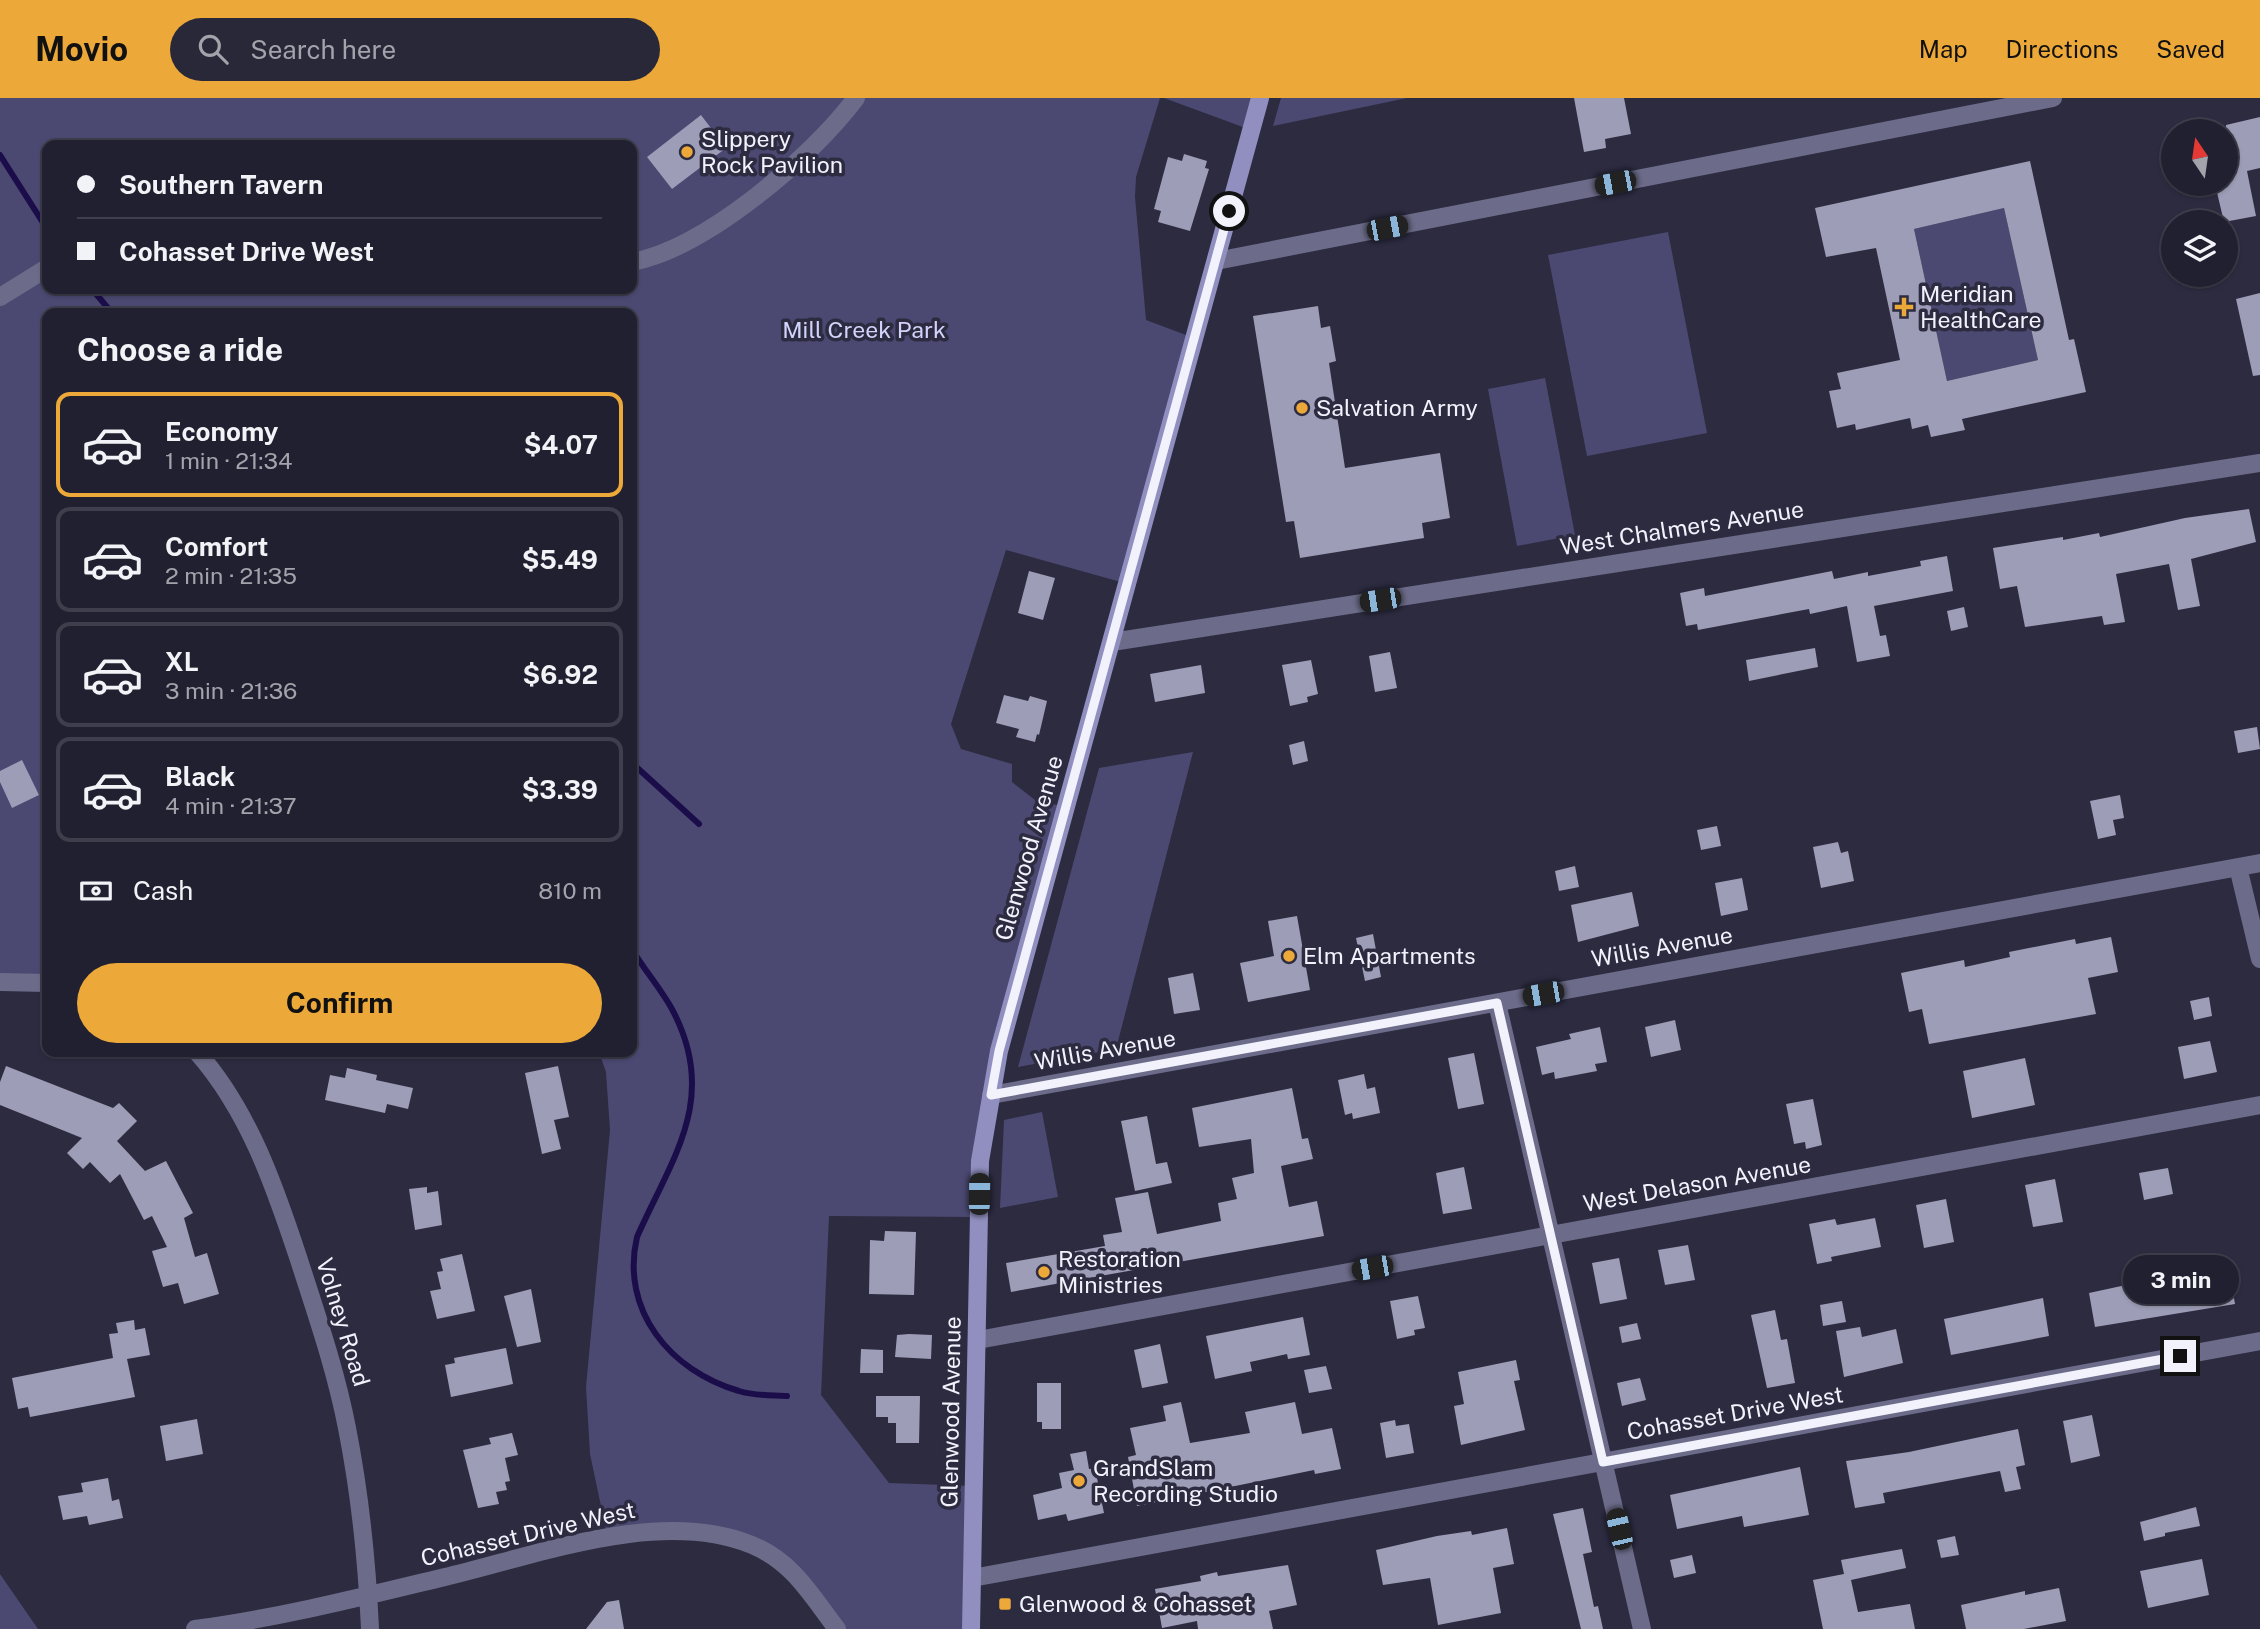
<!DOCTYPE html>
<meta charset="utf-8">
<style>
body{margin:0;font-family:"Public Sans",sans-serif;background:#292838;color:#f1f3f6;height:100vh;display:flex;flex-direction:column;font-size:26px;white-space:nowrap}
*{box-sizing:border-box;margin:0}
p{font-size:23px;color:#a2a3ab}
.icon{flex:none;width:38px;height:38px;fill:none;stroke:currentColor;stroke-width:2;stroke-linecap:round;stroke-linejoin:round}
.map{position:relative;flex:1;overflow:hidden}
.sheet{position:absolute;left:42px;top:210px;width:595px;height:749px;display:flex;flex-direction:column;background:#212030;border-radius:14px;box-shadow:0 2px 5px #0004,0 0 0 2px #3e3e4c}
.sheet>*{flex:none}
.top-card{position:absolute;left:42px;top:42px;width:595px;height:154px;border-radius:14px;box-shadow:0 2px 5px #0004,0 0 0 2px #3e3e4c;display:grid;align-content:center;height:154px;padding:0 35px;background:#212030}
.needle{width:46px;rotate:347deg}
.fabs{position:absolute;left:2161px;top:21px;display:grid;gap:14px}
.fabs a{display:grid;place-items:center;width:77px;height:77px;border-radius:50%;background:#212030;box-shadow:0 2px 5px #0004,0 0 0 2px #3e3e4c;font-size:35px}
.end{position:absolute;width:32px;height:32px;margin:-16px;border:9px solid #f2f2fd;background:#111;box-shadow:0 0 0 4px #111}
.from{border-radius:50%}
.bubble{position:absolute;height:49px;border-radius:24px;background:#212030;box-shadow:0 2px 5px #0004,0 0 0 2px #3e3e4c;font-size:23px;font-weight:700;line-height:49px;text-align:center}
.car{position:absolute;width:21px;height:42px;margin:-21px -10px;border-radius:9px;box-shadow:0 0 5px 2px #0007;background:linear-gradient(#222 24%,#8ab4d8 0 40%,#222 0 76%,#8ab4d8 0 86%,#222 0)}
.top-card b{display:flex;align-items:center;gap:24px;height:66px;font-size:26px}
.top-card b+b{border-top:2px solid #3e3e4c}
.top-card i{width:18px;height:18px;background:#f1f3f6}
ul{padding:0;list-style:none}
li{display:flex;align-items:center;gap:21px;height:105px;margin:0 14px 10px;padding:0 21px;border:4px solid #3e3e4c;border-radius:14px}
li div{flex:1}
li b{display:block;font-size:26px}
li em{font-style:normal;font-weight:700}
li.active{border-color:#eca93a}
li>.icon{width:63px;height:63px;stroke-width:1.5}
h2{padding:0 35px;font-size:32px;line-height:84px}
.pay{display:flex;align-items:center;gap:18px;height:77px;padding:0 35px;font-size:26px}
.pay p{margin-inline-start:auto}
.button{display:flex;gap:14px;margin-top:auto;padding:14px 35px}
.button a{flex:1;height:80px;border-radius:42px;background:#eca93a;color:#111;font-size:28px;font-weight:700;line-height:80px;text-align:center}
header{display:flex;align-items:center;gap:42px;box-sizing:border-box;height:98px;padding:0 35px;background:#eca93a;color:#111}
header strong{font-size:33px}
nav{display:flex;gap:38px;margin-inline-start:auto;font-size:24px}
.search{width:490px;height:63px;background:#292838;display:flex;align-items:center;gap:18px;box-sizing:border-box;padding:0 24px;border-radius:38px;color:#a2a3ab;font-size:26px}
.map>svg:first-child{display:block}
.green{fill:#4b4971;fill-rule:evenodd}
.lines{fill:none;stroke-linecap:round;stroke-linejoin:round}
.stream{stroke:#1b0d49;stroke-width:6}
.building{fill:#9d9db7;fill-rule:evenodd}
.minor{stroke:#6c6c8a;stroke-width:18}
.secondary{stroke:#908fbf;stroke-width:18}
.route{stroke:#f2f2fd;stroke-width:9}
.poi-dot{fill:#eca93a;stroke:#2c2b40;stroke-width:2.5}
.labels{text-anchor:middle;stroke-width:7;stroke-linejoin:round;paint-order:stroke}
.poi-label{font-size:23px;fill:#f2f2fd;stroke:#2c2b40;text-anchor:start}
.park-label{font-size:23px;fill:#d3d2fa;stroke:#2c2b40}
.street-label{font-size:23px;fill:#f2f2fd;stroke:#2c2b40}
</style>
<header>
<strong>Movio</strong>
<div class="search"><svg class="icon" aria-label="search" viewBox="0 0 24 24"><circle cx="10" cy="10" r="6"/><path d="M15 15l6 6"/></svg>Search here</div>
<nav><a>Map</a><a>Directions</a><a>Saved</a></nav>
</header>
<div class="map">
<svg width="2260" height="1531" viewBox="0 0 2260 1531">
<rect width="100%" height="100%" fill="#2c2b40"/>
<path class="green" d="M0 0H1160L1136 79 1135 99 1146 222 1194 240 1128 486 1006 452 951 626 961 651 1012 666V684L1035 702 1066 709 991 997 979 1119 829 1118 821 1297 889 1385 974 1388 971 1531H837L792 1471 724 1438 608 1441 590 1356 586 1289 610 1032 606 974 599 954H632V215H47V885L0 884ZM47 47H632V191H47Z
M1164 0H1260L1251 32Z
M1281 0H1407L1273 28Z
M2004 110 2038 262 1947 283 1914 131Z
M1668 134 1707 335 1587 358 1548 157Z
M1545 280 1575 437 1517 448 1488 291Z
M1193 654 1116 951 1018 969 1099 670Z
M1042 1014 1058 1099 1000 1110 1004 1022Z
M0 1476 38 1531H0Z"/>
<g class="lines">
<path class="stream" d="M0 57 47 131
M92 191 112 215
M632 665 699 726
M632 851C644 872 662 892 673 913 719 1001 672 1060 637 1139 620 1212 670 1273 739 1293 754 1298 771 1297 787 1298"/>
</g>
<path class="building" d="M1574 0H1624L1631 36 1605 41 1606 50 1584 54Z
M701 17 726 50 672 91 647 59Z
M2260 19V70L2247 73 2256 118 2224 124 2215 86H2226V27Z
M1184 56 1207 63 1205 70 1209 71 1190 133 1158 124 1161 113 1154 111 1168 59 1182 63Z
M2030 63 2069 242 2074 241 2086 294 1962 321 1965 332 1931 339 1928 327 1912 331 1910 320 1856 332 1855 326 1837 330 1829 293 1841 291 1837 275 1900 262 1876 150 1826 159 1815 110ZM2004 110 2038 262 1947 283 1914 131Z
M2260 195V277L2253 278 2236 201Z
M1318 208 1321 230 1330 228 1336 263 1329 265 1345 370 1440 355 1450 420 1422 425 1424 440 1300 460 1294 423 1286 424 1253 218Z
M2249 411 2256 444 2191 461 2200 508 2178 512 2169 466 2116 476 2125 524 2104 527 2102 518 2025 529 2017 488 2000 491 1993 450 2063 439V442L2099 435 2100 439 2185 420Z
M1947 458 1953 493 1874 508 1880 538 1886 537 1890 558 1857 564 1847 508 1810 516 1809 511 1698 532 1697 526 1686 528 1680 495 1704 490 1705 498 1832 473 1834 481 1868 474V478L1921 468 1920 463Z
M1029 473 1055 480 1043 522 1018 515Z
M1964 509 1968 529 1951 533 1947 513Z
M1815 550 1818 569 1749 583 1746 562Z
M1390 554 1397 590 1375 594 1369 558Z
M1311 562 1318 596 1307 599 1308 604 1290 608 1282 567Z
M1201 567 1205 595 1155 604 1150 576Z
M1004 597 1028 603 1030 598 1047 603 1039 637 1037 636 1035 644 1016 639 1019 631 996 625Z
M2257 629 2260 651 2238 655 2234 633Z
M1304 643 1308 663 1293 667 1289 647Z
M22 662 39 697 12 710 0 684V673Z
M2120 697 2124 720 2113 722 2116 737 2098 741 2090 703Z
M1717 728 1721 748 1701 752 1697 732Z
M1838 744 1841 755 1848 753 1854 783 1821 790 1813 749Z
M1575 768 1579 789 1559 793 1555 773Z
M1742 780 1748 812 1721 818 1715 785Z
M1632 794 1639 828 1578 844 1571 807Z
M1297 818 1310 892 1248 904 1240 865 1274 858 1268 823Z
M1373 836 1381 879 1365 883 1356 840Z
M2111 839 2118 874 2088 880 2096 916 1929 946 1922 911 1909 914 1901 875 1964 862 1965 869 2010 859 2009 854 2075 841 2076 846Z
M1193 875 1200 912 1174 916 1168 880Z
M2209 899 2212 918 2194 922 2190 903Z
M1675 922 1681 952 1651 959 1645 929Z
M1600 929 1607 964 1595 966 1597 973 1555 981 1554 974 1542 977 1536 949 1571 941 1569 936Z
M2210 943 2217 974 2184 981 2178 949Z
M1474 955 1484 1006 1458 1011 1448 960Z
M2025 960 2035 1007 1972 1020 1963 973Z
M6 968 113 1010 119 1005 137 1023 117 1043 145 1073 166 1063 193 1115 184 1120 195 1159 207 1155 219 1196 184 1206 178 1185 163 1189 152 1153 167 1149 152 1118 144 1122 120 1076 110 1085 90 1064 83 1071 67 1055 82 1040 0 1007V984Z
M558 968 569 1019 554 1022 561 1051 542 1056 525 975Z
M347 970 377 977 376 982 413 990 408 1011 387 1006 385 1015 325 1002 330 977 345 980Z
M1364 976 1367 991 1375 989 1380 1015 1353 1021 1352 1015 1345 1017 1338 982Z
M1292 990 1302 1041 1308 1040 1313 1061 1281 1068 1289 1109 1317 1103 1324 1138 1011 1194 1006 1165 1105 1148 1103 1137 1122 1134 1115 1100 1148 1094 1157 1136 1221 1123 1218 1105 1237 1101 1232 1080 1254 1075 1251 1041 1199 1049 1192 1010Z
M1813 1001 1822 1047 1806 1051 1805 1044 1794 1046 1786 1006Z
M1147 1018 1156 1066 1167 1064 1172 1085 1135 1093 1121 1023Z
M1464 1069 1472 1111 1443 1116 1436 1075Z
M2168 1070 2173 1096 2144 1102 2139 1075Z
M2055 1081 2063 1124 2033 1129 2025 1087Z
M427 1089V1095L438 1093 442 1127 415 1132 409 1091Z
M1946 1101 1954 1144 1924 1150 1916 1107Z
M1875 1120 1881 1149 1831 1159 1832 1163 1817 1166 1809 1126 1835 1121 1837 1127Z
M885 1133 916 1134 914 1197 869 1196 870 1142 884 1143Z
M1688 1147 1695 1182 1665 1187 1658 1152Z
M462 1156 475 1213 437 1221 430 1193 441 1191 437 1174 443 1173 440 1161Z
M1619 1160 1627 1201 1600 1206 1592 1165Z
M2214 1168 2215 1175 2229 1172 2235 1206 2095 1229 2089 1195Z
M531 1191 541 1244 517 1249 504 1198Z
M1418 1198 1425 1230 1414 1232 1415 1237 1397 1241 1390 1203Z
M2043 1200 2049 1238 1951 1257 1944 1221Z
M1842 1203 1846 1224 1823 1228 1820 1207Z
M1775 1212 1781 1242 1787 1241 1795 1285 1767 1290 1751 1217Z
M1303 1219 1310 1257 1288 1261 1287 1256 1250 1264 1252 1273 1215 1281 1206 1238Z
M134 1222 135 1232 145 1230 150 1257 127 1261 135 1299 30 1319 28 1309 18 1311 12 1280 113 1260 109 1236 118 1235 116 1225Z
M1637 1225 1641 1241 1622 1245 1619 1229Z
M1860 1229 1862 1239 1896 1231 1903 1265 1844 1279 1836 1233Z
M909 1236 932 1237 931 1261 895 1259 897 1237Z
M1160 1246 1168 1285 1142 1290 1134 1252Z
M506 1250 513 1286 451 1299 445 1267 455 1265 454 1260Z
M861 1251 883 1252V1275H860Z
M1516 1262 1520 1282 1514 1283 1525 1332 1461 1347 1454 1308 1464 1306 1458 1274Z
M1326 1268 1332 1291 1309 1295 1304 1272Z
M1640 1280 1646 1302 1622 1308 1617 1285Z
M1037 1285H1061V1331H1042V1324H1037Z
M876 1298H920L919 1345H896V1325H888V1319H876Z
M1181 1304 1190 1345 1250 1335 1245 1314 1295 1304 1302 1336 1332 1330 1341 1371 1315 1376 1314 1372 1137 1408 1128 1359 1136 1357 1130 1330 1166 1323 1163 1308Z
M2092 1317 2100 1358 2071 1365 2063 1323Z
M197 1321 203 1356 166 1363 160 1328Z
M1395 1322 1396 1328 1409 1326 1414 1355 1386 1360 1380 1325Z
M2018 1331 2025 1367 2016 1369 2021 1391 2005 1394 2000 1373 1883 1395 1885 1405 1855 1410 1846 1363 1909 1354Z
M512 1335 518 1357 505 1360 510 1383 505 1384 507 1392 496 1394 499 1406 478 1410 463 1352 491 1346 489 1340Z
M1086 1353 1089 1371 1095 1370 1104 1415 1068 1423 1066 1416 1038 1422 1033 1397 1062 1390 1059 1375 1074 1372 1070 1356Z
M1800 1369 1809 1417 1744 1429 1742 1418 1677 1431 1670 1397Z
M108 1380 112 1403 119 1401 123 1420 89 1427 87 1418 63 1422 58 1398 83 1394 81 1385Z
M2196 1409 2200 1428 2165 1435V1438L2144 1443 2140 1424Z
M1583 1410 1592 1454 1583 1456 1594 1509 1598 1508 1603 1531H1581L1553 1416Z
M1507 1430 1514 1466 1493 1470 1501 1515 1438 1527 1430 1480 1383 1487 1376 1452 1437 1438 1471 1433 1472 1437Z
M1955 1438 1959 1457 1941 1460 1937 1442Z
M1902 1451 1906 1470 1851 1482 1858 1514 1910 1506 1915 1531H1823L1813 1482 1844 1476 1841 1462Z
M1692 1457 1696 1475 1674 1480 1670 1462Z
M2202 1461 2209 1497 2148 1510 2140 1473Z
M1288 1467 1297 1507 1269 1513 1273 1531H1198L1197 1523 1162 1530 1155 1491 1201 1483 1200 1478 1217 1474 1218 1478Z
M2059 1490 2066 1523 2024 1531H1966L1961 1507 2025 1493V1497Z
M619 1502 624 1531H586L607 1504Z"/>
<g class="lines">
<path class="minor" d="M1216 163 2053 0
M632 164C706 150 811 60 856 0
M0 199 47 170
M1112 544 2260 365
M2238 769 2260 861
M0 884 47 885
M1497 905 1642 1531
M197 954C249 1013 275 1089 299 1162 317 1218 336 1273 347 1330 360 1396 367 1464 370 1531
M991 997 2260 765
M978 1242 2260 1007
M972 1480 2260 1243
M195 1531C279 1520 362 1499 445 1479 535 1458 660 1409 752 1447 793 1464 811 1497 837 1531"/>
<path class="secondary" d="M971 1531 980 1063 999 953 1260 0"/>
</g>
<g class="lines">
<path class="route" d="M1229 113 999 953 991 997 1497 905 1603 1364 2180 1258"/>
</g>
<g class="poi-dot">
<circle cx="687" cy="54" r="7"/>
<path d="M1900.5 198.5h7v7h7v7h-7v7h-7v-7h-7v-7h7z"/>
<circle cx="1302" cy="310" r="7"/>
<circle cx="1289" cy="858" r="7"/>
<circle cx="1044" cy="1174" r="7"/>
<circle cx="1079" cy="1383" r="7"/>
<rect x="998" y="1499" width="14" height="14" rx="3.5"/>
</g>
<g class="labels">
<g class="poi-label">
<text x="701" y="49">Slippery<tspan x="701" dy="26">Rock Pavilion</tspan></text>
<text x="1920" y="204">Meridian<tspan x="1920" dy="26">HealthCare</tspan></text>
<text x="1316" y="318">Salvation Army</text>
<text x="1303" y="866">Elm Apartments</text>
<text x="1058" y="1169">Restoration<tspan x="1058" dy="26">Ministries</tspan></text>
<text x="1093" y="1378">GrandSlam<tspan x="1093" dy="26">Recording Studio</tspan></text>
<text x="1019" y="1514">Glenwood &amp; Cohasset</text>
</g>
<g class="park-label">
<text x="864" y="240">Mill Creek Park</text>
</g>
<g class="street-label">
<text transform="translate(1682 430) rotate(-9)" y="8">West Chalmers Avenue</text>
<text transform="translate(1029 750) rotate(-74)" y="8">Glenwood Avenue</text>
<text transform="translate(1662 849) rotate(-10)" y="8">Willis Avenue</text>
<text transform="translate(1105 952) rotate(-10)" y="8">Willis Avenue</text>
<text transform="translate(1697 1086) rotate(-10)" y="8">West Delason Avenue</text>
<text transform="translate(343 1224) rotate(73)" y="8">Volney Road</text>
<text transform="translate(951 1314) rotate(-89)" y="8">Glenwood Avenue</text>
<text transform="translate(1735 1315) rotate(-10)" y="8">Cohasset Drive West</text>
<text transform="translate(528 1436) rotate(-13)" y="8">Cohasset Drive West</text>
</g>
</g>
</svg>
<div class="fabs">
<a><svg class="needle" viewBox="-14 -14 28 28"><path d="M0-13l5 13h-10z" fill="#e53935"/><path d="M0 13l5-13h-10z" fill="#a2a3ab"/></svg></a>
<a><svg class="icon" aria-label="layers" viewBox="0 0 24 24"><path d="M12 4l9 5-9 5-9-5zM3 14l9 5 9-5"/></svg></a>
</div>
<i class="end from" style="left:1229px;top:113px"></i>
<i class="end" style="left:2180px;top:1258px"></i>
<div class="bubble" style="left:2123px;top:1157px;width:116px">3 min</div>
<i class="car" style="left:1615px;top:85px;rotate:259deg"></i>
<i class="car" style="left:1387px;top:130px;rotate:79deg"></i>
<i class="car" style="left:1380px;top:502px;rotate:261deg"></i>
<i class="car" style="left:1543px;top:896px;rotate:260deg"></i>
<i class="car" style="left:979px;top:1096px;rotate:1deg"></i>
<i class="car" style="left:1372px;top:1170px;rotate:260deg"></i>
<i class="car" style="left:1619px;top:1431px;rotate:347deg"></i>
<div class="top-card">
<b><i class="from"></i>Southern Tavern</b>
<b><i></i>Cohasset Drive West</b>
</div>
<section class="sheet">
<h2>Choose a ride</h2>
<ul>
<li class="active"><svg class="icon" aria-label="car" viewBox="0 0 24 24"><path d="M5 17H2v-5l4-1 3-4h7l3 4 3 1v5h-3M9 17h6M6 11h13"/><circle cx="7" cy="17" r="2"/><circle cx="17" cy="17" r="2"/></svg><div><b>Economy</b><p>1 min · 21:34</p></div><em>$4.07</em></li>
<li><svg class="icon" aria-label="car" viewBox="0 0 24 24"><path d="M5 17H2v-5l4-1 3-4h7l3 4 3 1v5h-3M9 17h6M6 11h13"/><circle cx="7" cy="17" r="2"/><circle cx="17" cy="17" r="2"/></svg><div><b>Comfort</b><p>2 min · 21:35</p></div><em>$5.49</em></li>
<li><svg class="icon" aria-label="car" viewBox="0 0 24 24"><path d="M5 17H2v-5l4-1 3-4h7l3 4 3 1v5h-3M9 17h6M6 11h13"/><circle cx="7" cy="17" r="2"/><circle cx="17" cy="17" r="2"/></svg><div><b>XL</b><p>3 min · 21:36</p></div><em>$6.92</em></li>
<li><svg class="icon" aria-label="car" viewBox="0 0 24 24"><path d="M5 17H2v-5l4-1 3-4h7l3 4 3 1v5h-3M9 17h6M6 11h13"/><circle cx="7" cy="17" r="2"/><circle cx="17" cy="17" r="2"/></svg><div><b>Black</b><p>4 min · 21:37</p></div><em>$3.39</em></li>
</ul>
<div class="pay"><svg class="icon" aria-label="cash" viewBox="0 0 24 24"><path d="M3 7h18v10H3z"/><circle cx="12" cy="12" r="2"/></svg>Cash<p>810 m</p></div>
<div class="button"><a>Confirm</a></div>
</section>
</div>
